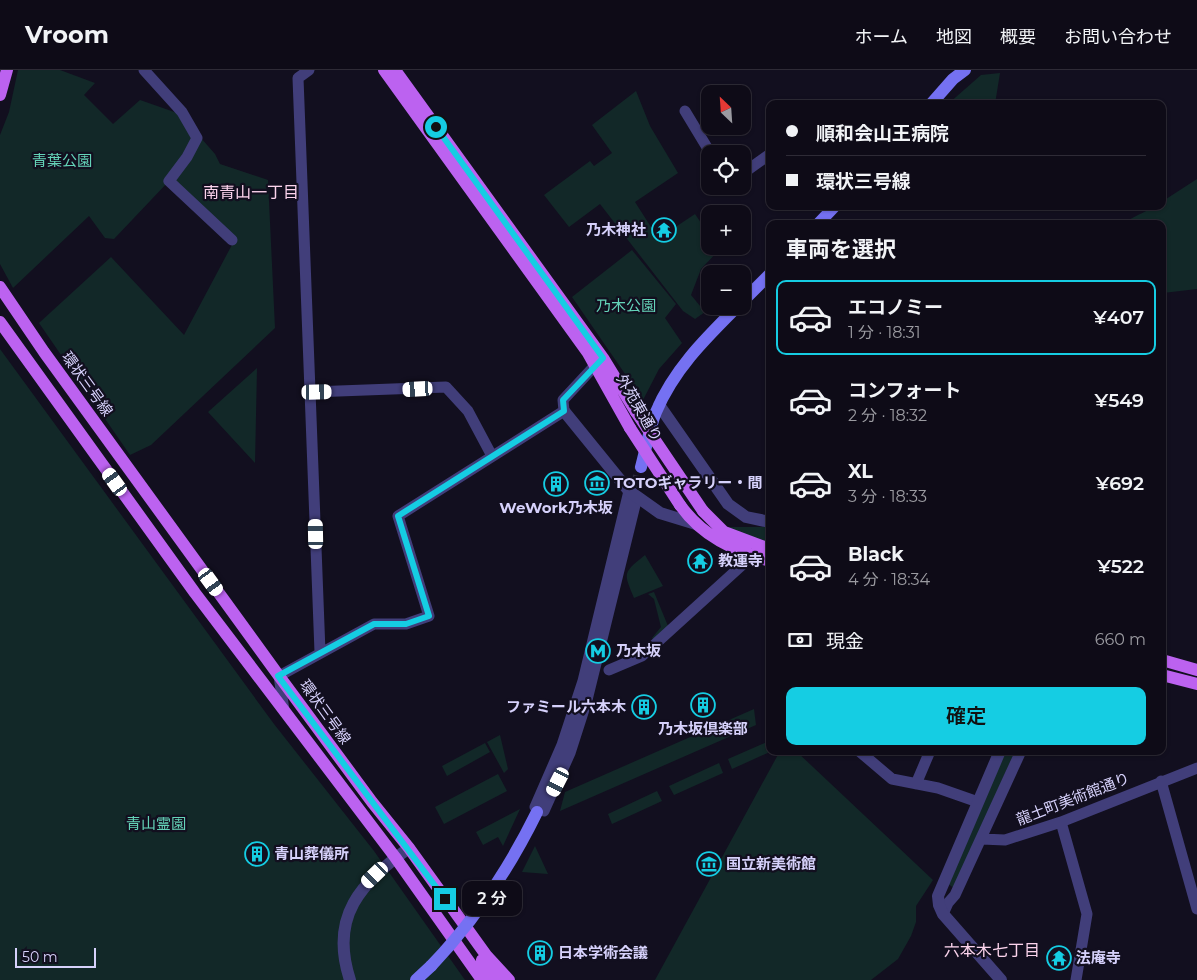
<!DOCTYPE html>
<html lang="ja">
<meta charset="utf-8">
<style>
body{margin:0;font-family:Montserrat,"Noto Sans JP",sans-serif;background:#171420;color:#f1f3f6;height:100vh;display:flex;flex-direction:column;font-size:19px;white-space:nowrap}
*{box-sizing:border-box;margin:0}
p{font-size:16px;color:#9b9ba1}
.icon{flex:none;width:28px;height:28px;fill:none;stroke:currentColor;stroke-width:2;stroke-linecap:round;stroke-linejoin:round}
.map{position:relative;flex:1;overflow:hidden}
.sheet{position:absolute;left:766px;top:150px;width:400px;height:535px;display:flex;flex-direction:column;background:#0e0b17;border-radius:10px;box-shadow:0 1px 4px #0004,0 0 0 1px #2e2b36}
.sheet>*{flex:none}
.banner{position:absolute;left:766px;top:30px;width:400px;height:110px;border-radius:10px;box-shadow:0 1px 4px #0004,0 0 0 1px #2e2b36;display:grid;align-content:center;height:110px;padding:0 20px;background:#0e0b17}
.needle{width:32px;rotate:335deg}
.controls{position:absolute;left:701px;top:15px;display:grid;gap:10px}
.controls a{display:grid;place-items:center;width:50px;height:50px;border-radius:10px;background:#0e0b17;box-shadow:0 1px 4px #0004,0 0 0 1px #2e2b36;font-size:25px}
.scale{position:absolute;left:15px;bottom:12px;width:81px;box-sizing:border-box;padding-left:5px;border:2px solid #d6d1fb;border-top:0;font-size:14px;line-height:18px;white-space:nowrap;color:#d6d1fb;-webkit-text-stroke:4px #120f1f;paint-order:stroke}
.end{position:absolute;width:22px;height:22px;margin:-11px;border:6px solid #15cde3;background:#111;box-shadow:0 0 0 2px #111}
.from{border-radius:50%}
.bubble{position:absolute;height:35px;border-radius:10px;background:#0e0b17;box-shadow:0 1px 4px #0004,0 0 0 1px #2e2b36;font-size:16px;font-weight:600;line-height:35px;text-align:center}
.car{position:absolute;width:15px;height:30px;margin:-15px -8px;border-radius:6px;box-shadow:0 0 4px 1px #0007;background:linear-gradient(#fff 24%,#345 0 40%,#fff 0 76%,#345 0 86%,#fff 0)}
.banner b{display:flex;align-items:center;gap:18px;height:48px;font-size:19px}
.banner b+b{border-top:1px solid #2e2b36}
.banner i{width:12px;height:12px;background:#f1f3f6}
ul{padding:0;list-style:none}
li{display:flex;align-items:center;gap:15px;height:75px;margin:0 10px 8px;padding:0 10px;border:2px solid transparent;border-radius:10px}
li div{flex:1}
li b{display:block;font-size:19px}
li em{font-style:normal;font-weight:600}
li.active{border-color:#15cde3}
li>.icon{width:45px;height:45px;stroke-width:1.5}
h2{padding:0 20px;font-size:22px;line-height:60px}
.pay{display:flex;align-items:center;gap:12px;height:55px;padding:0 20px;font-size:19px}
.pay p{margin-inline-start:auto}
.button{display:flex;gap:10px;margin-top:auto;padding:10px 20px}
.button a{flex:1;height:58px;border-radius:10px;background:#15cde3;color:#111;font-size:20px;font-weight:600;line-height:58px;text-align:center}
header{display:flex;align-items:center;gap:30px;box-sizing:border-box;height:70px;padding:0 25px;background:#0e0b17;border-bottom:1px solid #2e2b36}
header strong{font-size:24px}
nav{display:flex;gap:28px;margin-inline-start:auto;font-size:18px}
.map>svg:first-child{display:block}
.green{fill:#122828}
.lines{fill:none;stroke-linecap:round;stroke-linejoin:round}
.secondary-tunnel{stroke:#2f2c40;stroke-width:12;stroke-dasharray:12 6;stroke-linecap:butt}
.minor{stroke:#413e7a;stroke-width:11}
.tertiary{stroke:#413e7a;stroke-width:12}
.secondary{stroke:#7571f2;stroke-width:12}
.primary{stroke:#bc62f0;stroke-width:12}
.secondary-bridge{stroke:#7571f2;stroke-width:12}
.primary-bridge{stroke:#bc62f0;stroke-width:12}
.route{stroke:#15cde3;stroke-width:6}
.labels{text-anchor:middle;stroke-width:4.5;stroke-linejoin:round;paint-order:stroke}
.park-label{font-size:15px;fill:#64d3b8;stroke:#120f1f}
.poi-label{font-size:15px;font-weight:bold;fill:#d6d1fb;stroke:#120f1f;text-anchor:start}
.street-label{font-size:15px;fill:#d6d1fb;stroke:#120f1f}
.neighbourhood-label{font-size:16px;fill:#fbd3ec;stroke:#120f1f}
</style>
<header>
<strong>Vroom</strong>
<nav><a>ホーム</a><a>地図</a><a>概要</a><a>お問い合わせ</a></nav>
</header>
<div class="map">
<svg width="1197" height="910" viewBox="0 0 1197 910">
<rect width="100%" height="100%" fill="#120f1f"/>
<path class="green" d="M18 0H60L95 13 84 25 113 54 140 30 180 44 215 84 220 94 268 110 275 258 151 375 130 385 39 253 111 187 184 265 234 171 169 111 114 169 105 168 89 146 13 218 0 194V65L9 42Z
M1000 3 995 34H948L981 5Z
M636 21 650 56 678 103 635 132 651 157 671 160 695 144 710 166V176H718L720 179 701 199 691 225 705 242 695 249 683 241 600 134 569 157 544 125 590 91 594 96 612 83 592 55Z
M1197 109V219L1163 223 1162 154H1121C1132 149 1152 136 1162 136L1163 131Z
M632 180 676 234 665 248 682 273 659 299 643 330 572 227Z
M0 279 274 654 374 781 465 910H0Z
M257 298 255 393 208 342Z
M730 457H770V473L727 459Z
M645 485 663 516 634 528C623 502 623 503 645 485Z
M654 522 668 556 655 571 652 568 661 557 654 529 648 524Z
M754 639 756 655 560 741 565 722Z
M500 665 508 699 504 703 487 672Z
M767 672 772 681 732 699 728 689Z
M485 673 490 682 447 706 442 696Z
M780 681H796L933 810 916 836V852L911 866 898 889 871 910H655Z
M1006 681H1015L954 818 948 814Z
M719 693 723 703 674 725 669 716Z
M498 704 507 721 444 754 435 737Z
M657 721 662 731 612 754 608 744Z
M520 739 503 776 498 767 483 775 476 762Z
M535 776 548 804 522 802Z"/>
<g class="lines">
<path class="secondary-tunnel" d="M632 435 641 397"/>
<path class="minor" d="M144 0 182 42 197 68 187 87 169 111 232 170
M309 0 298 8 320 582
M685 41 711 84
M742 104 770 84
M312 322 446 317 468 341 492 386
M629 421 583 611 562 675 535 737 544 741 570 683 587 630 637 427
M609 600 642 586 752 486
M284 640 279 606 374 554H406L429 546 398 446 564 341 563 330 601 289
M859 681 892 709 938 718 978 732
M1161 711 1197 839
M916 714 930 681
M1061 752 1087 844 1076 910
M982 769 1005 770 1061 752 1197 698
M943 844 948 833 955 825 1021 681"/>
<path class="tertiary" d="M659 335 728 434 746 447 770 452
M564 341 629 421 660 443 696 454
M1000 681 938 826 939 835 943 844 1001 910
M350 910C329 846 361 813 409 778"/>
<path class="secondary" d="M931 34 953 9 965 0
M818 154 835 136
M742 232 770 204
M641 397C646 379 649 359 656 342 674 299 706 268 738 236
M416 910 431 896"/>
<path class="primary" d="M384 0 588 283 630 358
M395 0 603 288 636 342
M0 25 7 0
M0 217 44 282 279 606 372 732 409 778 486 885 509 910
M0 252 195 523 395 787 482 910
M680 435C703 467 733 480 770 491
M703 441 724 462 770 479
M1162 590 1197 600
M1162 605 1197 614
M482 890 495 910"/>
<path class="secondary-bridge" d="M431 896C474 851 509 799 537 742"/>
<path class="primary-bridge" d="M636 342 703 441
M630 358 680 435"/>
</g>
<g class="lines">
<path class="route" d="M436 57 603 288 563 330 564 341 398 446 429 546 406 554H374L278 606 445 829"/>
</g>
<defs>
<g id="temple-ring" transform="scale(1.25)"><circle r="9.5" fill="#120f1f" stroke="#15cde3" stroke-width="1.5"/><path d="M0-6L5-2H3V0L6.5 2.5H4V6H1.5V3h-3V6H-4V2.5H-6.5L-3 0V-2H-5Z" fill="#15cde3"/></g>
<g id="museum-ring" transform="scale(1.25)"><circle r="9.5" fill="#120f1f" stroke="#15cde3" stroke-width="1.5"/><path d="M0-6L6-3V-2H-6V-3ZM-5-1h2V3h-2ZM-1-1h2V3h-2ZM3-1h2V3H3ZM-6 4H6V6H-6Z" fill="#15cde3"/></g>
<g id="building-ring" transform="scale(1.25)"><circle r="9.5" fill="#120f1f" stroke="#15cde3" stroke-width="1.5"/><path d="M-4-6H4V6H1V3H-1V6H-4ZM-2.5-4.3h1.7v1.8h-1.7ZM.8-4.3h1.7v1.8H.8ZM-2.5-1h1.7V.8h-1.7ZM.8-1h1.7V.8H.8Z" fill="#15cde3"/></g>
<g id="metro-ring" transform="scale(1.25)"><circle r="9.5" fill="#120f1f" stroke="#15cde3" stroke-width="1.5"/><path d="M-5.5 5V-5H-3L0 0L3-5H5.5V5H3V-.5L0 4L-3-.5V5Z" fill="#15cde3"/></g>
</defs>
<g fill-rule="evenodd">
<use href="#temple-ring" x="664" y="160"/>
<use href="#museum-ring" x="597" y="413"/>
<use href="#building-ring" x="556" y="414"/>
<use href="#temple-ring" x="700" y="491"/>
<use href="#metro-ring" x="598" y="581"/>
<use href="#building-ring" x="703" y="635"/>
<use href="#building-ring" x="644" y="637"/>
<use href="#building-ring" x="257" y="784"/>
<use href="#museum-ring" x="709" y="794"/>
<use href="#building-ring" x="540" y="883"/>
<use href="#temple-ring" x="1059" y="888"/>
</g>
<g class="labels">
<g class="park-label">
<text x="62" y="96">青葉公園</text>
<text x="626" y="241">乃木公園</text>
<text x="156" y="759">青山霊園</text>
</g>
<g class="poi-label">
<text x="646" y="165" text-anchor="end">乃木神社</text>
<text x="614" y="418">TOTOギャラリー・間</text>
<text x="556" y="443" text-anchor="middle">WeWork乃木坂</text>
<text x="718" y="496">教運寺</text>
<text x="616" y="586">乃木坂</text>
<text x="626" y="642" text-anchor="end">ファミール六本木</text>
<text x="703" y="664" text-anchor="middle">乃木坂倶楽部</text>
<text x="274" y="789">青山葬儀所</text>
<text x="726" y="799">国立新美術館</text>
<text x="558" y="888">日本学術会議</text>
<text x="1076" y="893">法庵寺</text>
</g>
<g class="street-label">
<text transform="translate(87 314) rotate(54)" y="5">環状三号線</text>
<text transform="translate(639 338) rotate(60)" y="5">外苑東通り</text>
<text transform="translate(325 642) rotate(54)" y="5">環状三号線</text>
<text transform="translate(1073 729) rotate(-21)" y="5">龍土町美術館通り</text>
</g>
<g class="neighbourhood-label">
<text x="251" y="128">南青山一丁目</text>
<text x="992" y="886">六本木七丁目</text>
</g>
</g>
</svg>
<div class="controls">
<a><svg class="needle" viewBox="-14 -14 28 28"><path d="M0-13l5 13h-10z" fill="#e53935"/><path d="M0 13l5-13h-10z" fill="#9b9ba1"/></svg></a>
<a><svg class="icon" aria-label="locate" viewBox="0 0 24 24"><circle cx="12" cy="12" r="6"/><path d="M12 2v4M12 18v4M2 12h4M18 12h4"/></svg></a>
<a>+</a>
<a>−</a>
</div>
<div class="scale">50 m</div>
<i class="end from" style="left:436px;top:57px"></i>
<i class="end" style="left:445px;top:829px"></i>
<div class="bubble" style="left:462px;top:811px;width:60px">2 分</div>
<i class="car" style="left:418px;top:319px;rotate:267deg"></i>
<i class="car" style="left:317px;top:322px;rotate:89deg"></i>
<i class="car" style="left:115px;top:412px;rotate:324deg"></i>
<i class="car" style="left:316px;top:464px;rotate:359deg"></i>
<i class="car" style="left:211px;top:512px;rotate:144deg"></i>
<i class="car" style="left:558px;top:712px;rotate:207deg"></i>
<i class="car" style="left:375px;top:805px;rotate:226deg"></i>
<div class="banner">
<b><i class="from"></i>順和会山王病院</b>
<b><i></i>環状三号線</b>
</div>
<section class="sheet">
<h2>車両を選択</h2>
<ul>
<li class="active"><svg class="icon" aria-label="car" viewBox="0 0 24 24"><path d="M5 17H2v-5l4-1 3-4h7l3 4 3 1v5h-3M9 17h6M6 11h13"/><circle cx="7" cy="17" r="2"/><circle cx="17" cy="17" r="2"/></svg><div><b>エコノミー</b><p>1 分 · 18:31</p></div><em>¥407</em></li>
<li><svg class="icon" aria-label="car" viewBox="0 0 24 24"><path d="M5 17H2v-5l4-1 3-4h7l3 4 3 1v5h-3M9 17h6M6 11h13"/><circle cx="7" cy="17" r="2"/><circle cx="17" cy="17" r="2"/></svg><div><b>コンフォート</b><p>2 分 · 18:32</p></div><em>¥549</em></li>
<li><svg class="icon" aria-label="car" viewBox="0 0 24 24"><path d="M5 17H2v-5l4-1 3-4h7l3 4 3 1v5h-3M9 17h6M6 11h13"/><circle cx="7" cy="17" r="2"/><circle cx="17" cy="17" r="2"/></svg><div><b>XL</b><p>3 分 · 18:33</p></div><em>¥692</em></li>
<li><svg class="icon" aria-label="car" viewBox="0 0 24 24"><path d="M5 17H2v-5l4-1 3-4h7l3 4 3 1v5h-3M9 17h6M6 11h13"/><circle cx="7" cy="17" r="2"/><circle cx="17" cy="17" r="2"/></svg><div><b>Black</b><p>4 分 · 18:34</p></div><em>¥522</em></li>
</ul>
<div class="pay"><svg class="icon" aria-label="cash" viewBox="0 0 24 24"><path d="M3 7h18v10H3z"/><circle cx="12" cy="12" r="2"/></svg>現金<p>660 m</p></div>
<div class="button"><a>確定</a></div>
</section>
</div>
